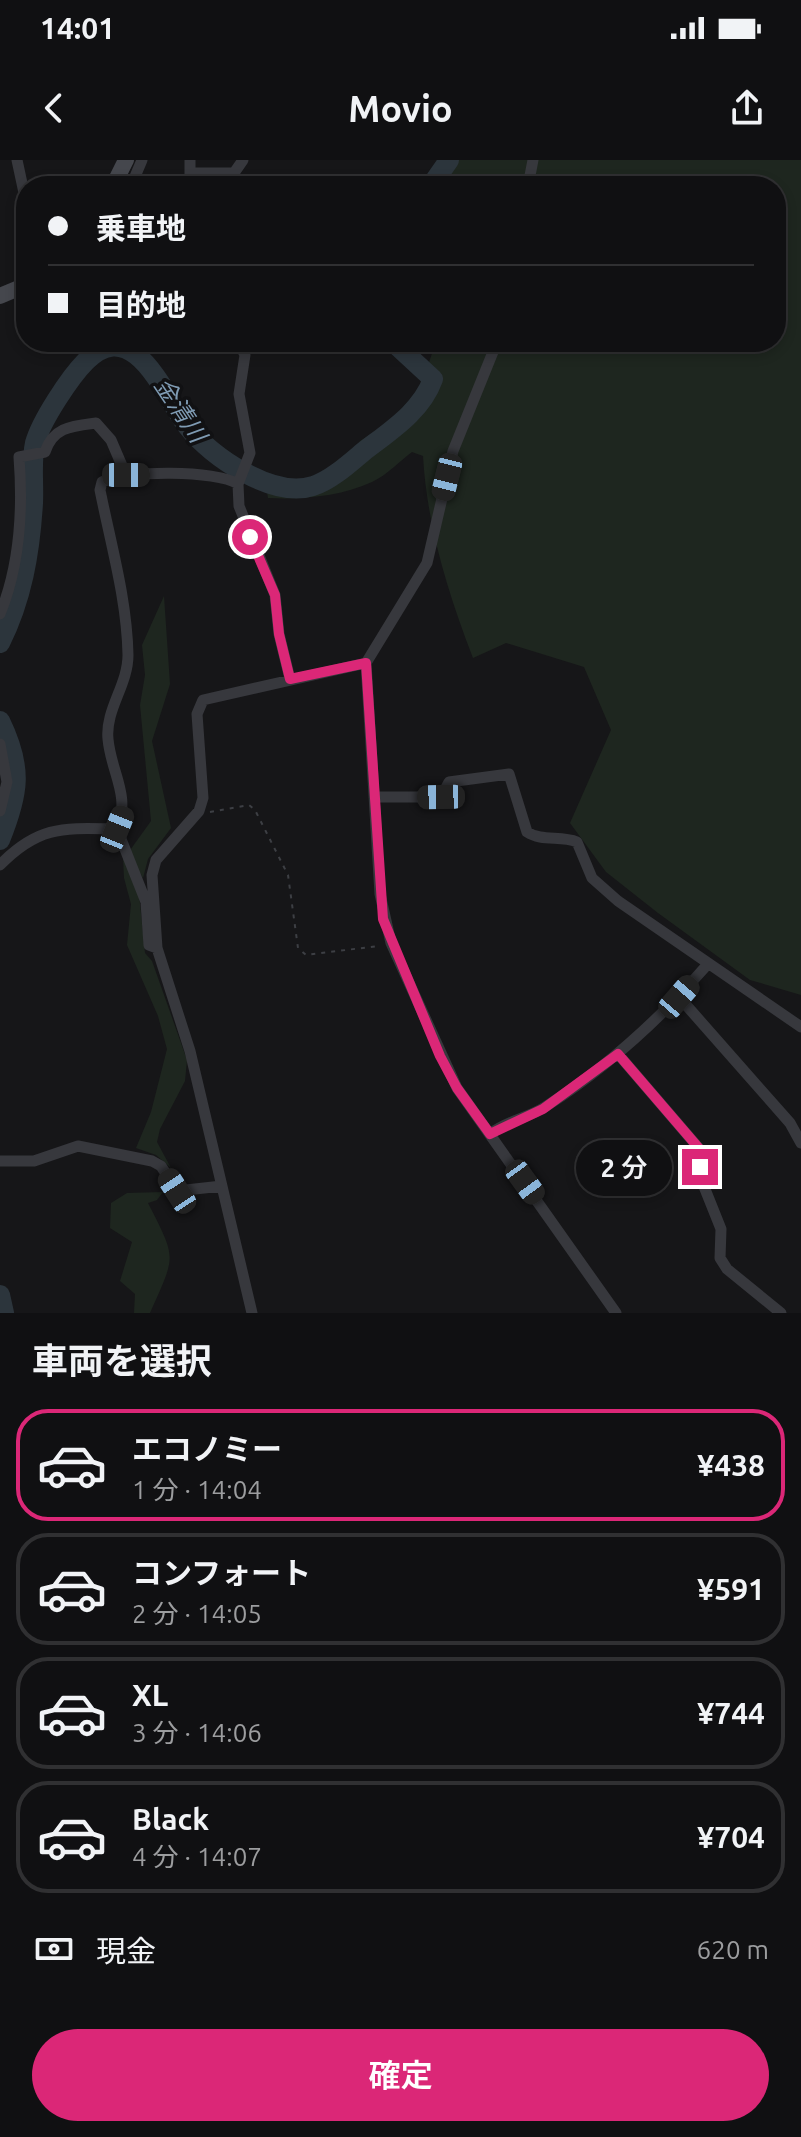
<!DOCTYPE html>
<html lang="ja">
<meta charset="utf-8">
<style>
body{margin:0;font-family:Ubuntu,"Noto Sans JP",sans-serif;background:#1e1e20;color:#f1f3f6;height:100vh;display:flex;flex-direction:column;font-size:30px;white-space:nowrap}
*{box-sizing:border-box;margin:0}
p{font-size:26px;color:#9c9d9f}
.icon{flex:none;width:44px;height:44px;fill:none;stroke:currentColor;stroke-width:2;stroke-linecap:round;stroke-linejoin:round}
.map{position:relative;height:1153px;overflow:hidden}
.sheet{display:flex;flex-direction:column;background:#101012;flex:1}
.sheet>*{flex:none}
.hud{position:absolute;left:16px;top:16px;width:770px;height:176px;border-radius:32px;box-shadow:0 4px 12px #0003,0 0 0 2px #303032;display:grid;align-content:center;height:176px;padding:0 32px;background:#101012}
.end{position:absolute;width:36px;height:36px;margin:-18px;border:10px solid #db2777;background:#fff;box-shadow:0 0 0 4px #fff}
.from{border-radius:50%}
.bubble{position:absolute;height:56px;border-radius:28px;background:#101012;box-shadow:0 4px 12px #0003,0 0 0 2px #303032;font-size:26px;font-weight:600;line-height:56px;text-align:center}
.car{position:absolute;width:24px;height:48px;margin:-24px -12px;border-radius:10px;box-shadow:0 0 6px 2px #0007;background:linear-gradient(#222 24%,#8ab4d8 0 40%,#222 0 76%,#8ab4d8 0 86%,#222 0)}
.hud b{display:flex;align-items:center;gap:28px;height:76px;font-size:30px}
.hud b+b{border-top:2px solid #303032}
.hud i{width:20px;height:20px;background:#f1f3f6}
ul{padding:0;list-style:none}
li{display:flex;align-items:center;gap:24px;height:112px;margin:0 16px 12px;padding:0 16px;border:4px solid #303032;border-radius:32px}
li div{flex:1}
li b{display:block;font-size:30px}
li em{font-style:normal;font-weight:600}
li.selected{border-color:#db2777}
li>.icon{width:72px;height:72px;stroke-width:1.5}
h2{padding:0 32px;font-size:36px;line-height:96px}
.pay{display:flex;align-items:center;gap:20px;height:88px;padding:0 32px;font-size:30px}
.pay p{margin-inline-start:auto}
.cta{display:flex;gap:16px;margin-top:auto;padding:16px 32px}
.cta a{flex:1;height:92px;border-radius:48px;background:#db2777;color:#fff;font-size:32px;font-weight:600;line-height:92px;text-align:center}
.status{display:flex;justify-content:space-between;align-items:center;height:56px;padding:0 40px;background:#101012;direction:ltr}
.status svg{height:22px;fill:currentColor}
header{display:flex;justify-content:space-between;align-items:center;height:104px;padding:0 32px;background:#101012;font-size:36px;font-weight:600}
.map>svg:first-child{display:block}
.green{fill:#1e261f}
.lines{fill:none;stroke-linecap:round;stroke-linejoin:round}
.river{stroke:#2c353c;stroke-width:20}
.path{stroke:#3d3f44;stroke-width:2;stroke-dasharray:4 6;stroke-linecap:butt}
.street{stroke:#37383d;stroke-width:11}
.secondary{stroke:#45474d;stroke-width:16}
.route{stroke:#db2777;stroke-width:10}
.labels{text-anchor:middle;stroke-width:7;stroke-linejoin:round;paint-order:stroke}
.water-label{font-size:24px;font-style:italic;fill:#7f9bb3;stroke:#111113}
</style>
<div class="status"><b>14:01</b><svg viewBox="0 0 49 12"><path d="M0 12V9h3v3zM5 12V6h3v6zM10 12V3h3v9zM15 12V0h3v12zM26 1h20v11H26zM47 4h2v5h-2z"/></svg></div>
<header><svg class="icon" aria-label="back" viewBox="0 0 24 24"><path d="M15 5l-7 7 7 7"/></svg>Movio<svg class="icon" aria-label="share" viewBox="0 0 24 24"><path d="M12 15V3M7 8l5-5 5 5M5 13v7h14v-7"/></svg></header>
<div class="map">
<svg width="801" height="1153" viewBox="0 0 801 1153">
<rect width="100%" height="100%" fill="#161618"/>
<path class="green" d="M456 0H801V835L750 820 658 753 606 712 570 663 611 570 584 507 506 483 473 498C448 433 427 366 423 296L412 292C400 301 387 315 372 322 342 336 302 340 268 338L267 332 314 330 337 318 360 281 390 262 420 228 436 182H776V26H438L451 14Z
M164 436 170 524 152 581 171 668 148 699 143 718 128 693 151 661 140 545 145 515 142 485Z
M123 697 139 734 145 793 152 801 187 900 185 921 160 969 157 982 171 1008 156 995 136 988 151 952 167 889 158 856 127 785 131 744 124 718Z
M163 1032 157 1040 148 1043C177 1100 176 1094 150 1153H134L135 1134 120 1121 132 1082 110 1068 111 1043 127 1033Z"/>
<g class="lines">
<path class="river" d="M431 26 449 0
M0 483C22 439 30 393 33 343 34 324 31 301 35 283 41 261 70 217 86 201 135 152 166 240 188 267 211 297 274 339 313 326 330 321 350 303 363 292 390 271 421 252 433 219L393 182
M0 561C23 608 19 633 0 680
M0 1135 4 1153"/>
<path class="path" d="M210 652 249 645 255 650 288 715 298 788 306 795 378 786"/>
<path class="street" d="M17 0 26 42
M192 13H234L243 0
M131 26 142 0
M190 26V0
M528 26 533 0
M238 182 245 195 239 234 250 293 238 324 239 346 275 435 279 474 290 519
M497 182 453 291 427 403 366 503 380 734 391 783 457 928 616 1153
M0 454C20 405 23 349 19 297L45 292C53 267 72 266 96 263L111 280 126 315
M0 584 7 622 0 651
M374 637H441L449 622 509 614 527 672C542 682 561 675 577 682L592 718 618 741 801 867
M117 669C131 635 111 613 108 579 105 550 128 525 128 495 127 440 111 385 100 330L102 322C125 310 217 310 238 324
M0 705C39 665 64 668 117 669L146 742 149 785 157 788
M679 837 790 963 801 983
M618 894 703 993 701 1019 721 1069 720 1098 727 1109 781 1153
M490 974C506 961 528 958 545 947 606 908 660 859 707 805
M0 1001H34L78 986 152 1001 161 1006 177 1031 222 1026
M252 1153 190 891 157 788 152 715 156 700 199 651 203 638 197 554 203 540 366 503"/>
<path class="secondary" d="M113 26 126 0
M0 136 26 125"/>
</g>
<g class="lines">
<path class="route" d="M250 377 275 435 279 474 290 519 366 503 383 759 440 896 457 928 490 974 543 949 618 894 703 993 700 1007"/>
</g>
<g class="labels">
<g class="water-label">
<text transform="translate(180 250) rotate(56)" y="8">金清川</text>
</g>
</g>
</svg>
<i class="end from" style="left:250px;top:377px"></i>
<i class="end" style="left:700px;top:1007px"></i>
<div class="bubble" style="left:576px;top:980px;width:96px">2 分</div>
<i class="car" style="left:126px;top:315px;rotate:90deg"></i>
<i class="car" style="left:447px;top:317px;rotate:194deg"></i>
<i class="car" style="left:441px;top:637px;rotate:269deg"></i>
<i class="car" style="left:117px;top:669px;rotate:22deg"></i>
<i class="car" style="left:679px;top:837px;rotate:41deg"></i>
<i class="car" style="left:525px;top:1022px;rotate:144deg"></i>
<i class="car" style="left:177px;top:1031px;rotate:327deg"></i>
<div class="hud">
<b><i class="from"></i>乗車地</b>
<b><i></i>目的地</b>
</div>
</div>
<section class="sheet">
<h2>車両を選択</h2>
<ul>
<li class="selected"><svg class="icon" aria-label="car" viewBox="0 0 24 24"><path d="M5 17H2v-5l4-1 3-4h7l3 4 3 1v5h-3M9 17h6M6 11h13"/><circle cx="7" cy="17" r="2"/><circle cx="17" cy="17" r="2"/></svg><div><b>エコノミー</b><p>1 分 · 14:04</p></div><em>¥438</em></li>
<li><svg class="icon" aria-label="car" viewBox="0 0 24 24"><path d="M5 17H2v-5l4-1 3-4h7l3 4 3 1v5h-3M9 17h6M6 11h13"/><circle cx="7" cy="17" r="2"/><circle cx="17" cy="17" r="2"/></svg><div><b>コンフォート</b><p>2 分 · 14:05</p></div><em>¥591</em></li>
<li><svg class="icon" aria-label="car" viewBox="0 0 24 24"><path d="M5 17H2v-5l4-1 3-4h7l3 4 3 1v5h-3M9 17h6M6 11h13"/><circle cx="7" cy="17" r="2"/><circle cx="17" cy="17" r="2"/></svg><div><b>XL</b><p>3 分 · 14:06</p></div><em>¥744</em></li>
<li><svg class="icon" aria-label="car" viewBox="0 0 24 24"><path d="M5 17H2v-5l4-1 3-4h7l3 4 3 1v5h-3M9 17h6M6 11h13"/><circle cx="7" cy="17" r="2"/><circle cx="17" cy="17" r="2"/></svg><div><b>Black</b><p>4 分 · 14:07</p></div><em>¥704</em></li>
</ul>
<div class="pay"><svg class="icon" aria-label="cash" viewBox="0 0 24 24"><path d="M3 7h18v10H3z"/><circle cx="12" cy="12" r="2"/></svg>現金<p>620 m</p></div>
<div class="cta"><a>確定</a></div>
</section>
